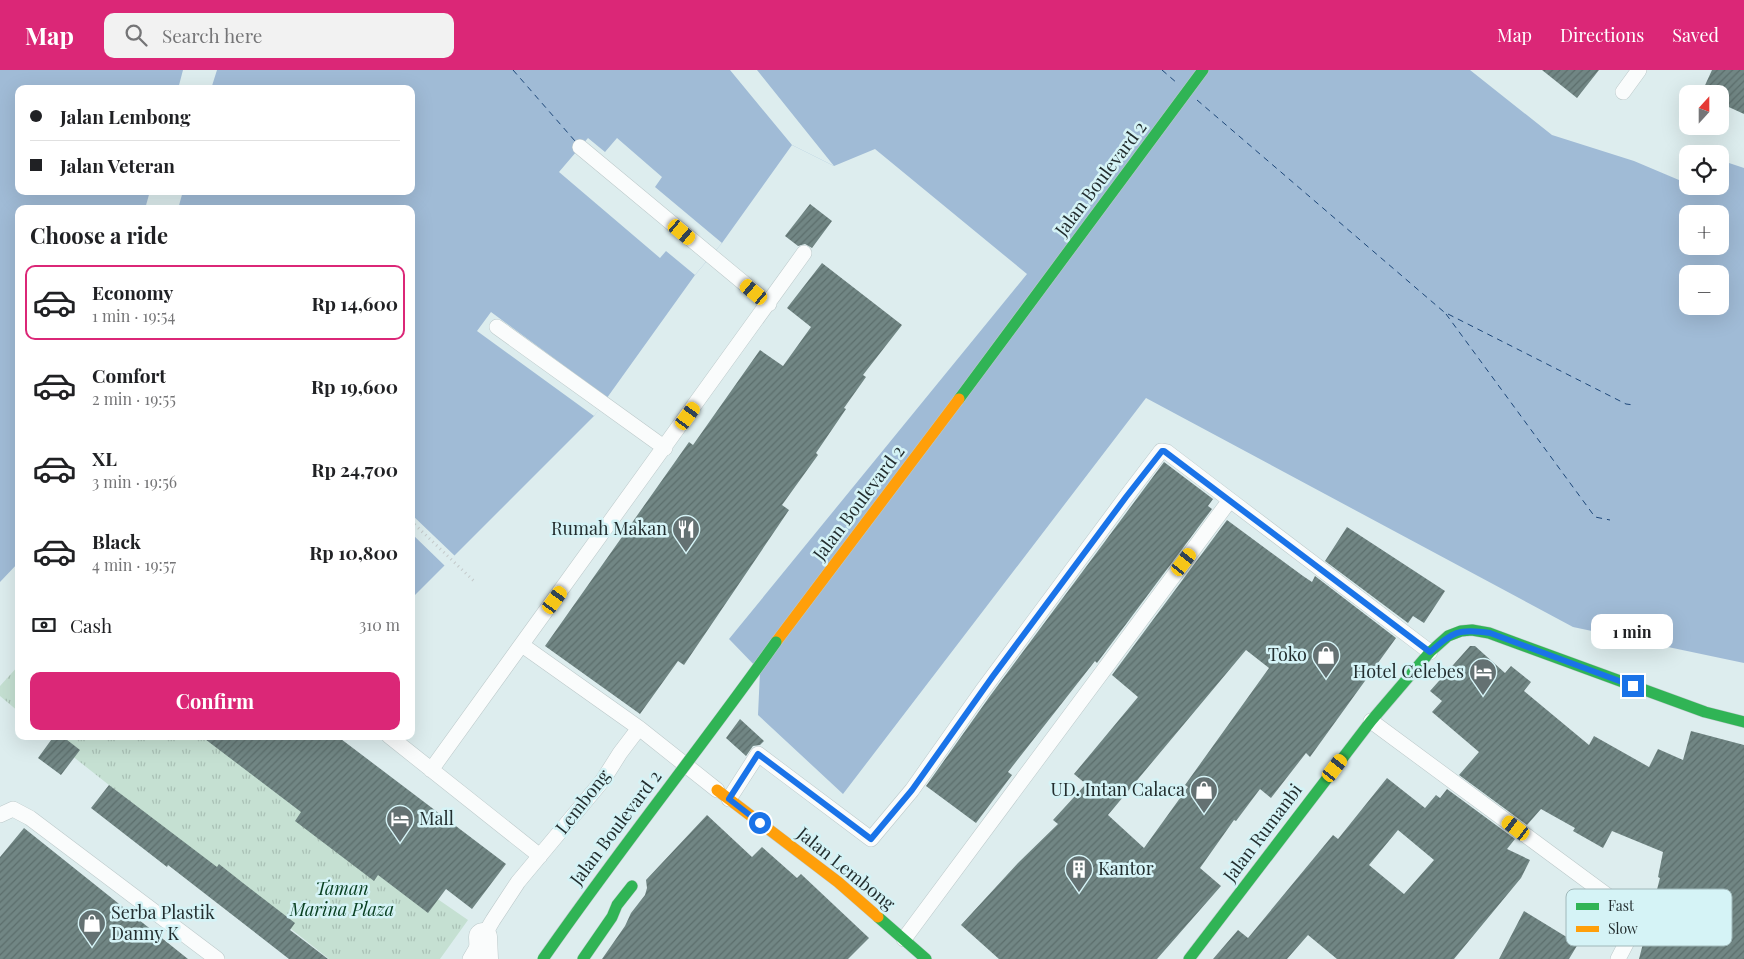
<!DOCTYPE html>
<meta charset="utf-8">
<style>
body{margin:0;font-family:"Playfair Display",serif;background:#f2f2f2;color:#202124;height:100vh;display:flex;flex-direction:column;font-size:19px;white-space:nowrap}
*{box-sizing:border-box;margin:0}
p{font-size:16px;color:#757577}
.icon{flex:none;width:28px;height:28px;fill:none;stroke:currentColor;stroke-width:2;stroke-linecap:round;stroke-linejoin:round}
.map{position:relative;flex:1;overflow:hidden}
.details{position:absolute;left:15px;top:135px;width:400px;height:535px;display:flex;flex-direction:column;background:#fff;border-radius:10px;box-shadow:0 5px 20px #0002}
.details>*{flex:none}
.top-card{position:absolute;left:15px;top:15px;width:400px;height:110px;border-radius:10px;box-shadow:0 5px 20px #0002;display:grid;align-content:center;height:110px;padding:0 15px;background:#fff}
.needle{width:32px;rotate:21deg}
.controls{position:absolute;left:1679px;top:15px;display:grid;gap:10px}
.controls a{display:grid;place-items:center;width:50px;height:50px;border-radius:10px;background:#fff;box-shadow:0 5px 20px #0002;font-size:25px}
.end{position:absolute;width:22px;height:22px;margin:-11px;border:6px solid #1a73e8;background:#fff;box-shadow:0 0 0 2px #fff}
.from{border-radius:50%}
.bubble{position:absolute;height:35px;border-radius:10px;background:#fff;box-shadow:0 5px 20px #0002;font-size:16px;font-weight:700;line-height:35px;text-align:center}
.car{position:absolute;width:15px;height:30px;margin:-15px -8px;border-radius:6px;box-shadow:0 0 4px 1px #0007;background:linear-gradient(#f5c518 24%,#345 0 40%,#f5c518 0 76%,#345 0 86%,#f5c518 0)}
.top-card b{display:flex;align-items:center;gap:18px;height:48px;font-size:19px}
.top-card b+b{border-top:1px solid #e0e0e0}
.top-card i{width:12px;height:12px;background:#202124}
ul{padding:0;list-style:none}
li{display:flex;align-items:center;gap:15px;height:75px;margin:0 10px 8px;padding:0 5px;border:2px solid transparent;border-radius:10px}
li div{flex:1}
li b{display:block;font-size:19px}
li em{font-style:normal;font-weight:700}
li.on{border-color:#db2777}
li>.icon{width:45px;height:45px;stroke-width:1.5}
h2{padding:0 15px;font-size:22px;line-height:60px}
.pay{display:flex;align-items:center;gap:12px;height:55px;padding:0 15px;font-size:19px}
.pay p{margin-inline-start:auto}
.primary-button{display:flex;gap:10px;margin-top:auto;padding:10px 15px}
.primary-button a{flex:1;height:58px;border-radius:10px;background:#db2777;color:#fff;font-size:20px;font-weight:700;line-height:58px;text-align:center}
header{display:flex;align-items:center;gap:30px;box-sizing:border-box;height:70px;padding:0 25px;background:#db2777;color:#fff}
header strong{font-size:24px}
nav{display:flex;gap:28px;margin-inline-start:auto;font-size:18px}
.search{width:350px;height:45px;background:#f2f2f2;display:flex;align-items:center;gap:12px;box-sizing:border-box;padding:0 18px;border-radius:10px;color:#757577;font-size:19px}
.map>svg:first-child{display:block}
.park{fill:url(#park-tufts)}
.water{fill:#a0bbd6;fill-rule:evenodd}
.pier{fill:#ddedee}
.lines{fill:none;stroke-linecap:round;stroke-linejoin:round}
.ferry{stroke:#1d4779;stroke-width:1;stroke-dasharray:6 5;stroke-linecap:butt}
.building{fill:url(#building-hatch);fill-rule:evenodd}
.lane-casing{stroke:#bcc9ca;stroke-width:16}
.street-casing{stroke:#bcc9ca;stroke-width:29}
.fast-casing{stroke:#bcc9ca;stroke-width:12}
.slow-casing{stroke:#bcc9ca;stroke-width:12}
.path{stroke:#c4cacb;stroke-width:3;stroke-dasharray:1 4;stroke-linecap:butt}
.lane{stroke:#fafcfc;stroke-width:15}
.street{stroke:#fafcfc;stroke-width:28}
.fast{stroke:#30b455;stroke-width:11}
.slow{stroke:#ff9f0a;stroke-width:11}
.fast-bridge-casing{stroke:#bcc9ca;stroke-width:12;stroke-linecap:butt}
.fast-bridge{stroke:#30b455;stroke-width:11}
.route{stroke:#1a73e8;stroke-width:6}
.labels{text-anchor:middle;stroke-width:5;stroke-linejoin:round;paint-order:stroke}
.street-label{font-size:18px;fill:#232e2f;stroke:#d5f3f6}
.poi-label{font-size:18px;fill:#232e2f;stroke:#d5f3f6;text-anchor:end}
.park-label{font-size:18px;font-style:italic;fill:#073f20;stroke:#d5f3f6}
.key{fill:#d5f3f6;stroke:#a0b8ba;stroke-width:1}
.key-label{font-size:14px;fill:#232e2f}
</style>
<header>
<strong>Map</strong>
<div class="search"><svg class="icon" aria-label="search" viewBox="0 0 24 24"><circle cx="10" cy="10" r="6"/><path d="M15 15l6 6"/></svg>Search here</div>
<nav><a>Map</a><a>Directions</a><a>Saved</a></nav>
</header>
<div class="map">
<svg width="1744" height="889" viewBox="0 0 1744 889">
<defs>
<pattern id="park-tufts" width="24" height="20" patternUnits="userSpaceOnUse" patternTransform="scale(1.25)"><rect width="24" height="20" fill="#c5e0d2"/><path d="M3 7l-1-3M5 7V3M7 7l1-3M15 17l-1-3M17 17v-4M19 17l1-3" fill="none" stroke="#a9c0b5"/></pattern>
<pattern id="building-hatch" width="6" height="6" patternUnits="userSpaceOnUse" patternTransform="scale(1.25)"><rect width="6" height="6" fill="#718684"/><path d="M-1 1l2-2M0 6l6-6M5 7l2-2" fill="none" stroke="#5c6e6c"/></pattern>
</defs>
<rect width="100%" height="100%" fill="#ddedee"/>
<path class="park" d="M19 595V642L0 626V616Z
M47 666H201L468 850 440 889H329Z"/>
<path class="water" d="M0 0H1470L1552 65 1634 91 1679 110 1687 103 1688 116H1720V90L1744 98V593L1573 557 1146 328 843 724 758 645 760 601 729 569 1027 204 875 79 834 96 792 75 722 173 695 205 594 346 411 529V139H19V492L0 512ZM19 19H411V121H19ZM1688 144H1720V176H1688ZM1688 204H1720V236H1688Z"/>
<path class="pier" d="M183 0H217L211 19H178Z
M730 0H757L834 96 792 75Z
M588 68 605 82 617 68 662 107 655 117 722 173 695 205 666 181 660 188 559 102Z
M150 121H183L178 139H145Z
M491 242 608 328 594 346 477 261Z
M411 444 455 486 445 496 411 463Z"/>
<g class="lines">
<path class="ferry" d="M513 0 575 71
M1162 0 1177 13
M1197 30 1444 242 1626 334 1634 335
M1446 244 1595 447 1610 450"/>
</g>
<path class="building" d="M1542 0H1599L1577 28Z
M1712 0H1744V44L1720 33V24H1701Z
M810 134 832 151 812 178 805 174 798 176 785 166Z
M822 193 902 255 863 305 866 307 844 338 846 339 816 383 818 385 782 435 789 440 684 595 678 591 640 644 545 576 689 372 693 375 760 280 783 296 811 257 787 238Z
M1164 392 1213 429 1208 436 1212 439 1097 593 1095 591 1008 702 1012 705 976 753 926 716 990 626Z
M1227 450 1303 506 1312 512 1315 506 1396 568 1310 687 1306 683 1271 728 1260 719 1236 751 1234 750 1200 798 1221 816 1157 889H999L961 855 1018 793 1058 754 1053 750 1086 714 1074 704 1138 627 1112 605ZM1246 580 1269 598 1185 715 1188 717 1144 778 1108 745Z
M1347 457 1445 521 1424 553 1413 546 1408 553 1325 491Z
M1470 576H1475L1505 603 1511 596 1531 612 1524 621 1589 675 1594 666 1649 697 1658 679 1683 690 1691 661 1744 675V889H1639L1660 808 1658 807 1663 782 1612 761 1603 778 1573 761 1575 758 1541 739 1527 755 1459 705 1479 682 1432 642 1442 631 1430 621Z
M740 649 764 671 760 675 753 676 746 686 726 668Z
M54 666H62L80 680 61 705 38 688Z
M201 666H337L506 794 472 839 446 819 428 843 378 805 374 811 295 751 301 742Z
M1387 708 1425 738 1436 725 1440 728 1447 719 1515 769 1507 779 1530 790 1521 808 1454 889H1337L1308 865 1287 889H1213L1238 860 1248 868 1333 765 1338 769ZM1398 760 1434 790 1404 824 1369 795Z
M109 715 217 797 219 794 243 813 295 853 290 860 328 889H289L168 795 167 797 91 738Z
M707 745 752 787 762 777 797 808 801 804 869 868 848 889H602L625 856 631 843 645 825 647 818 646 810Z
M24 758 188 889H0V787Z
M1524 841 1578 874 1569 889H1499Z"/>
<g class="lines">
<g class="lane-casing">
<path id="lane" d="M1623 22 1639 0
M580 77 769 234
M497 257 665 378
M522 575 639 658
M1371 651 1612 829 1628 847 1630 866 1618 889
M389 666 540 786
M431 700 804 183
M729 729 758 684 871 769 912 720 982 621 1126 427 1161 381 1167 382 1230 430
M0 745 13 739 30 748 217 889
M904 869 1230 430 1430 582
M470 889 493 850 518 812 603 710 620 683 639 658 717 720"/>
</g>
<g class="street-casing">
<path id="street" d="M483 867 484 889"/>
</g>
<g class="fast-casing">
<path id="fast" d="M959 329 1203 0
M878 847 926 889
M583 889 612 847 617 835 632 816
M1189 889 1371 651 1430 582 1448 566 1461 561 1472 560 1489 563 1705 642 1744 652"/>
</g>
<g class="slow-casing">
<path id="slow" d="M776 572 959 329
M717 720 838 812 878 847"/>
</g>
<path class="path" d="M411 451 476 513"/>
<use href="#lane" class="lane"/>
<use href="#street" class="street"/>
<use href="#fast" class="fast"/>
<use href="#slow" class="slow"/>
<g class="fast-bridge-casing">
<path id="fast-bridge" d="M543 889C618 781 700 679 776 572"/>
</g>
<use href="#fast-bridge" class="fast-bridge"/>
</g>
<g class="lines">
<path class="route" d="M760 753 729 729 758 684 871 769 912 720 993 606 1126 427 1162 381H1164L1430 582C1453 562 1458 558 1490 563L1633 616"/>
</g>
<defs>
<g id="restaurant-pin" transform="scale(1.4375)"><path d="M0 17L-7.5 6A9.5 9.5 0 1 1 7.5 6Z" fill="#647172" stroke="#d5f3f6"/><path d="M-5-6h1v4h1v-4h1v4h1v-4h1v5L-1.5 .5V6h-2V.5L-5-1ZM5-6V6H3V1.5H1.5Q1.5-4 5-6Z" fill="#fff"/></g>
<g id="shop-pin" transform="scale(1.4375)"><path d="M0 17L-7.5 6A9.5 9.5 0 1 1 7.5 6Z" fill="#647172" stroke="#d5f3f6"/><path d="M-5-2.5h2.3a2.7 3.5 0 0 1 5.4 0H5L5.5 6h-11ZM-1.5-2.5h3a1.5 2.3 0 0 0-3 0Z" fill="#fff"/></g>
<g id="hotel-pin" transform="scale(1.4375)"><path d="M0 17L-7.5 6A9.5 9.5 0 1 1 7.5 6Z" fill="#647172" stroke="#d5f3f6"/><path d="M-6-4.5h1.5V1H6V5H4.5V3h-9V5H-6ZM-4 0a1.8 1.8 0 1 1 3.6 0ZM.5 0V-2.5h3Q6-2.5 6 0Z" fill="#fff"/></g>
<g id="building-pin" transform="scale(1.4375)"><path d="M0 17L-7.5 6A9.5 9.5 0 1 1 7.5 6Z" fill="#647172" stroke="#d5f3f6"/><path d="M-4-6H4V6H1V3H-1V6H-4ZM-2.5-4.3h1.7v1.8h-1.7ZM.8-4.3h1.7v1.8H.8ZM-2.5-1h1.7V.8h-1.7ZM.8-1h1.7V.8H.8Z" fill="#fff"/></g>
</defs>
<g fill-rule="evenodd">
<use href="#restaurant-pin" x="686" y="459"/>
<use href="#shop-pin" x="1326" y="585"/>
<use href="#hotel-pin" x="1483" y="602"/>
<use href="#shop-pin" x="1204" y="720"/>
<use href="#hotel-pin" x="400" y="749"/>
<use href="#building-pin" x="1079" y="799"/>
<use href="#shop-pin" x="92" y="853"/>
</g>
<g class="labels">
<g class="street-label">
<text transform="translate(1101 109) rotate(-53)" y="6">Jalan Boulevard 2</text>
<text transform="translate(859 433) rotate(-53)" y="6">Jalan Boulevard 2</text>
<text transform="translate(583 732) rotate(-52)" y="6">Lembong</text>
<text transform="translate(616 758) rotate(-53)" y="6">Jalan Boulevard 2</text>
<text transform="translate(1263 763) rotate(-53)" y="6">Jalan Rumanbi</text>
<text transform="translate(846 799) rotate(39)" y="6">Jalan Lembong</text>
</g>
<g class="poi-label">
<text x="667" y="465">Rumah Makan</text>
<text x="1307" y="591">Toko</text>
<text x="1464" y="608">Hotel Celebes</text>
<text x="1185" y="726">UD. Intan Calaca</text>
<text x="419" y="755" text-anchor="start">Mall</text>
<text x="1098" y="805" text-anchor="start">Kantor</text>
<text x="111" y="849" text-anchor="start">Serba Plastik<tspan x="111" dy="21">Danny K</tspan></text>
</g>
<g class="park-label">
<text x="342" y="825">Taman<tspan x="342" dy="21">Marina Plaza</tspan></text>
</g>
</g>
<rect x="1566" y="819" width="166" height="57" rx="8" class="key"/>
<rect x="1576" y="833" width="23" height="7" fill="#30b455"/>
<rect x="1576" y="856" width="23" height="6" fill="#ff9f0a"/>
<g class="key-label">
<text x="1608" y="841">Fast</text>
<text x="1608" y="864">Slow</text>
</g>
</svg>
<div class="controls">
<a><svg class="needle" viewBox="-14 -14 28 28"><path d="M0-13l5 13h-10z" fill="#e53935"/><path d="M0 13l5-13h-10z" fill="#757577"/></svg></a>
<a><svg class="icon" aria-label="locate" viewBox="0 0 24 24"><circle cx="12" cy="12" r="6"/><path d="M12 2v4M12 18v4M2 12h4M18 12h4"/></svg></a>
<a>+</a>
<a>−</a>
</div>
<i class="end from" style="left:760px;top:753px"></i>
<i class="end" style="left:1633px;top:616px"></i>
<div class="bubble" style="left:1591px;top:544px;width:82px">1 min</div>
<i class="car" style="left:682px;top:162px;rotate:130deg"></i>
<i class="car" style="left:754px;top:222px;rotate:310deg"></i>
<i class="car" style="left:688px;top:346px;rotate:36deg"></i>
<i class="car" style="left:1184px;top:492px;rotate:37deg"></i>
<i class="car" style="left:555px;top:530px;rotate:36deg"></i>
<i class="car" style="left:1335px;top:698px;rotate:37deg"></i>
<i class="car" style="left:1516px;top:758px;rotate:307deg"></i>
<div class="top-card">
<b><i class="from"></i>Jalan Lembong</b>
<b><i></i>Jalan Veteran</b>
</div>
<section class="details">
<h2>Choose a ride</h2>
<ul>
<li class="on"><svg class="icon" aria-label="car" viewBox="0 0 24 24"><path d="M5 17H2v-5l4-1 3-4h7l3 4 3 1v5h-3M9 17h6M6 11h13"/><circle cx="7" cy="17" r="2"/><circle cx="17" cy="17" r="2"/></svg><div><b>Economy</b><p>1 min · 19:54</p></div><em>Rp 14,600</em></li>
<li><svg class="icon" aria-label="car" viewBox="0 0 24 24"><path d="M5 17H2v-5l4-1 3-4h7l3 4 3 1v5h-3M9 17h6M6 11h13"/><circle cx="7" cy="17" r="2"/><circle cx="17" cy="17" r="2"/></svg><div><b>Comfort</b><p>2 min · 19:55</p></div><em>Rp 19,600</em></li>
<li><svg class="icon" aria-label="car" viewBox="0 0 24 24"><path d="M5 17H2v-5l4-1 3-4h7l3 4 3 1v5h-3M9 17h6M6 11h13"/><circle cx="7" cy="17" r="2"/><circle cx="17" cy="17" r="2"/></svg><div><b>XL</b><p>3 min · 19:56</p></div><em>Rp 24,700</em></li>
<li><svg class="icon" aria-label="car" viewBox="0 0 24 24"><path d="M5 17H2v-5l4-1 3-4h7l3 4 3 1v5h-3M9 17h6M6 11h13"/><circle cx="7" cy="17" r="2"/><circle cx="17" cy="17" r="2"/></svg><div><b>Black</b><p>4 min · 19:57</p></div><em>Rp 10,800</em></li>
</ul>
<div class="pay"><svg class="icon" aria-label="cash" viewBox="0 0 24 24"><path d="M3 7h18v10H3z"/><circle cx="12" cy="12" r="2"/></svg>Cash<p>310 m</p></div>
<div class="primary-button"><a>Confirm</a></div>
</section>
</div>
